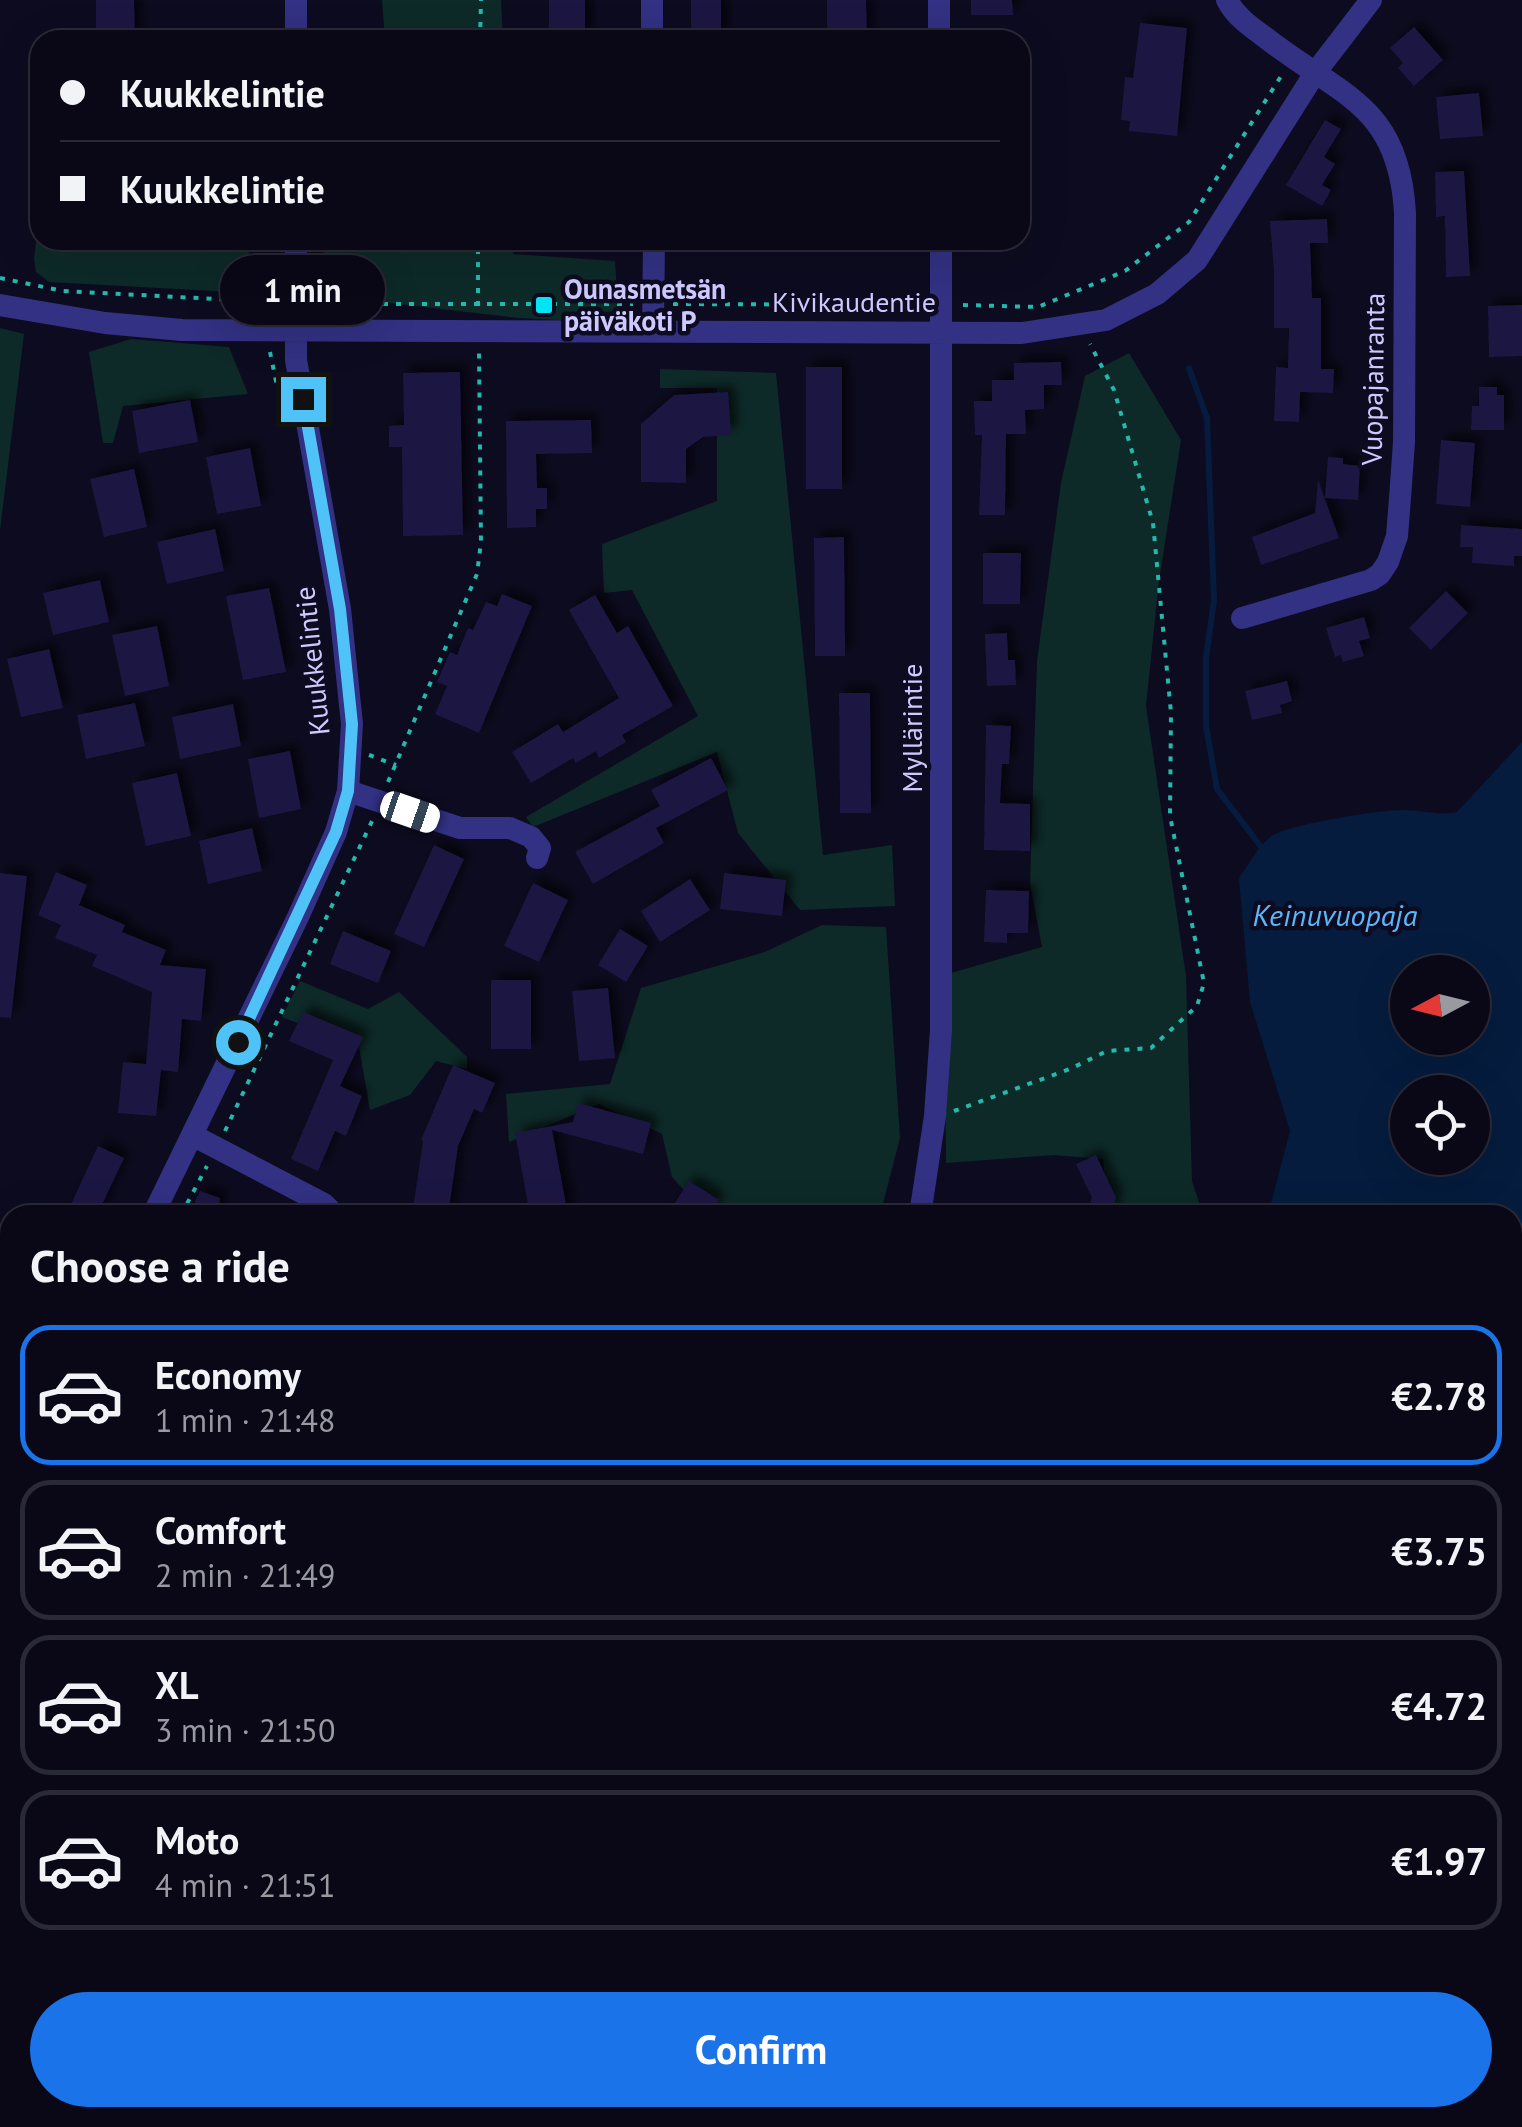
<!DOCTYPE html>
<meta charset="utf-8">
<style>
body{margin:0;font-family:"PT Sans",sans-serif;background:#181624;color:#f1f3f6;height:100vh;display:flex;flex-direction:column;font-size:38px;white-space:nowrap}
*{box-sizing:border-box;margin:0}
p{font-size:32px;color:#999aa1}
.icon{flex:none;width:55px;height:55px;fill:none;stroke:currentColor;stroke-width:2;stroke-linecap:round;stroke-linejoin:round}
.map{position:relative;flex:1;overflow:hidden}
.sheet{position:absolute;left:0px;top:1205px;width:1522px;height:922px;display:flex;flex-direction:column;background:#0a0817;border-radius:30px 30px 0 0;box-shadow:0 10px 40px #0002,0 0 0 2px #2a2936}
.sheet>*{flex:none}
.banner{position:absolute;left:30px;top:30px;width:1000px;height:220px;border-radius:30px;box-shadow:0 10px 40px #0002,0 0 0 2px #2a2936;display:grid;align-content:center;height:220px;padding:0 30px;background:#0a0817}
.needle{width:65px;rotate:263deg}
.controls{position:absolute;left:1390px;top:955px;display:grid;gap:20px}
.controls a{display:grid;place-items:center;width:100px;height:100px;border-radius:50%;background:#0a0817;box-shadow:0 10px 40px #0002,0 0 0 2px #2a2936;font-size:50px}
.end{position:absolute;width:45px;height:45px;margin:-22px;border:12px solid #4fc3f7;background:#111;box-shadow:0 0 0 5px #111}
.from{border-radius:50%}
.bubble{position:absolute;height:70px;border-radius:35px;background:#0a0817;box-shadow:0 10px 40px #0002,0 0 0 2px #2a2936;font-size:32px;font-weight:600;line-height:70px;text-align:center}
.car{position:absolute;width:30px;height:60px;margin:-30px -15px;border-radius:12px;box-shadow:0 0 8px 2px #0007;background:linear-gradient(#fff 24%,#345 0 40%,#fff 0 76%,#345 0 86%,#fff 0)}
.banner b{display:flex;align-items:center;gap:35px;height:95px;font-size:38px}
.banner b+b{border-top:2px solid #2a2936}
.banner i{width:25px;height:25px;background:#f1f3f6}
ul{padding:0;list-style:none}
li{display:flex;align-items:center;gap:30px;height:140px;margin:0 20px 15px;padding:0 10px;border:5px solid #2a2936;border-radius:30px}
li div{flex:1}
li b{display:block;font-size:38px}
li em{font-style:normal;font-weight:600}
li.on{border-color:#1a73e8}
li>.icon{width:90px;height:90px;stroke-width:1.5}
h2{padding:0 30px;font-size:45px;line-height:120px}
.button{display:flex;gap:20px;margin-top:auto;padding:20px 30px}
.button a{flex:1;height:115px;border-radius:60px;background:#1a73e8;color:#fff;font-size:40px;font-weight:600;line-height:115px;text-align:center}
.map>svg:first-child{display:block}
.green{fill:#0d2a28}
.water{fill:#051c3e;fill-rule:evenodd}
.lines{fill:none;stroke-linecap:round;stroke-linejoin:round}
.stream{stroke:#051c3e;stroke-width:6}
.building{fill:#1d1542;filter:url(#shadow)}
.path{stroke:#23b9ab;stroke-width:4;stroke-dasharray:5 8;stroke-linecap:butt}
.street{stroke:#323183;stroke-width:22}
.route{stroke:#4fc3f7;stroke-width:12}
.poi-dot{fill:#00e4f4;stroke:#0d0b1f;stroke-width:4}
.labels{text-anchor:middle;stroke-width:9;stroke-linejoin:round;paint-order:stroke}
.poi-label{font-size:28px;font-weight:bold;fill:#cdc9ff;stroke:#0d0b1f;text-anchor:start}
.street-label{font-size:28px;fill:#cdc9ff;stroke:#0d0b1f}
.water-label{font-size:30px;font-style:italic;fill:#57b7ff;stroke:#0d0b1f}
</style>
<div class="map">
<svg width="1522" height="2127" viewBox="0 0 1522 2127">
<defs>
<filter id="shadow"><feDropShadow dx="7" dy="-7" stdDeviation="5" flood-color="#0009"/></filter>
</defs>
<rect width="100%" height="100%" fill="#0d0b1f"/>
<path class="green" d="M382 0H501L503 40H385Z
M40 207V240H78L80 250 249 242V293L49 282 36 272 34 259Z
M400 240H511L513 254 615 261 619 323 518 318 330 296 323 249 400 243Z
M0 328 24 334 0 531Z
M131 339 229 347 248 394 123 406 113 443H103L89 352Z
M1129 353 1181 440 1159 581 1146 706 1186 976 1192 1181 1203 1215H1108L1103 1159 1054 1155 946 1163 944 975 1042 947 1030 883 1037 661 1061 483 1085 376Z
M660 369 776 373 823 855 892 845 895 906 800 910 738 833 717 752 533 827 526 817 698 716 632 590 604 593 602 544 717 501V388H660Z
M822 925 886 927 900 1138 880 1215H706L672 1177 662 1134 599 1104 509 1142 506 1094 610 1084 641 988 765 952Z
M300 981 368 1009 399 992 467 1057V1069L436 1061 410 1095 370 1110 359 1047 282 1017Z
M334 2118H641L638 2127H322Z"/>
<path class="water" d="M1522 742V2127H1129L1131 2118H1512V1215H1268L1290 1131 1250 1002 1239 878C1248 866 1260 843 1273 835 1294 824 1377 810 1403 810 1422 810 1438 816 1457 812ZM1408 972H1472V1038H1408ZM1408 1092H1472V1158H1408Z"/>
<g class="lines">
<path class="stream" d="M1189 368 1207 418 1214 600 1206 658V726L1217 789 1262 848"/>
</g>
<path class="building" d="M96 0H134L135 40H96Z
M549 0H585V40H549Z
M691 0H721V40H691Z
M827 0H866L867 40H827Z
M971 0H1012L1013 15H971Z
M1140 23 1187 28 1177 136 1129 131 1130 121 1121 120 1125 77 1133 78Z
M1414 27 1443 60 1414 86 1398 68 1403 63 1390 48Z
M1479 93 1483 136 1440 139 1436 97Z
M1325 120 1341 129 1324 157 1335 164 1322 185 1331 190 1322 206 1286 185Z
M1464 171 1470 276 1446 277 1445 216 1436 217 1435 172Z
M1327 219 1328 243H1310L1312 298H1321V369H1334L1333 393 1300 392 1299 422 1274 421 1276 367 1288 368 1289 328H1274V271L1270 221Z
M1522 305V356L1489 357 1488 306Z
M1061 362 1062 385H1044V409L1025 410 1026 434H1006L1005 515H979L982 435H975L974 401H992V380H1014V363Z
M806 367H842V489H806Z
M460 372 463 535 403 536 402 447H389V426L404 425 403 373Z
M1479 387H1497V395H1504V430H1471L1472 406H1479Z
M728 392 731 435 703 437 686 449V483L641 482V424L674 395Z
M190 400 198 442 139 453 132 411Z
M591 420 592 453 536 454 537 488H547V509H536V527L507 528 506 421Z
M1441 440 1475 443 1470 507 1436 504Z
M250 448 261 506 217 514 206 457Z
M1328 457 1343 458V464L1360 466 1358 500 1325 498Z
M134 469 147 527 104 537 90 479Z
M1318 480 1339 538 1261 565 1252 537 1315 513Z
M1461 525 1522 529V556H1514V566L1472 563 1473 547H1460Z
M215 529 224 571 167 584 157 542Z
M844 537 845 656H815L814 538Z
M983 553H1021L1020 604H983Z
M100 580 109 622 53 635 43 593Z
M269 588 286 672 243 680 226 596Z
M1446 591 1468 613 1431 650 1409 628Z
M502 594 532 606 479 733 435 714 447 686 437 682 450 652 457 655 468 628 473 630 486 602 497 606Z
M595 595 617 633 628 626 673 706 622 735 626 742 599 758 596 751 576 763 573 758 531 783 512 752 558 724 563 732 619 698 569 610Z
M1364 617 1370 638 1359 641 1364 656 1343 662 1341 655 1335 657 1326 628Z
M157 626 169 686 125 696 112 635Z
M1007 633 1008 660H1015L1016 685 987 686 985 634Z
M49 649 63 708 21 717 7 659Z
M1287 681 1292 701 1280 705 1282 713 1252 720 1245 691Z
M839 693H870L871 813H840Z
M135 703 145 746 86 759 77 715Z
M233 704 241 746 180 759 172 717Z
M986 725 1011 726 1009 764H1002L1000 803 1030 804V851L984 850Z
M290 751 301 809 259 818 248 759Z
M711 758 728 790 656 828 664 843 593 884 575 852 660 806 651 790Z
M177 773 191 836 146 846 132 783Z
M252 828 262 871 208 884 199 841Z
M434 845 464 859 424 947 394 934Z
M56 872 87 885 79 905 125 925 122 932 166 950 160 965 206 969 201 1021 182 1019 178 1072 161 1070 156 1116 118 1113 123 1062 146 1064 152 992 92 966 97 955 55 938 61 925 38 915Z
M0 873 27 876 11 1018 0 1017Z
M724 873 786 880 782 916 720 909Z
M690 879 710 910 660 942 641 911Z
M533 883 568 900 539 962 504 946Z
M986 890 1029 891 1028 933H1007V943L984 942Z
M620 929 648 946 626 982 598 965Z
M343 931 391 951 378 983 330 964Z
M491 980H531V1049H491Z
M608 988 615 1058 579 1061 572 991Z
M303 1012 363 1037 340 1086 362 1096 346 1136 335 1131 318 1171 291 1159 333 1060 289 1041Z
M453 1065 495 1083 482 1113 474 1109 458 1146 448 1215H412L423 1141 421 1140Z
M578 1103 651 1123 643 1154 552 1130 568 1215H530L515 1133 573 1122Z
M98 1146 124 1158 97 1215H66Z
M1096 1155 1116 1198 1111 1215H1085L1092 1198 1076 1164Z
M689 1181 719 1200 709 1215H667Z
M200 1191 220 1198 218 1215H189Z"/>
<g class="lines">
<path class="path" d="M480 40 481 0
M0 278 63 291 274 302
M318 304H633
M673 304 918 305
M963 305 1038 307 1125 271 1189 222 1283 73
M478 306V240
M270 352 277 386
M369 755 396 765
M388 782 477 574 481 542 479 350
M954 1111 1070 1069 1107 1051 1151 1048 1197 1006 1204 983 1170 816 1171 713 1153 523 1114 390 1090 344
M225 1131 373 819
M181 1215 207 1166
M0 1586 10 1562
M972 2127 974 2118"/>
<path class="street" d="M296 0V40
M652 0V40
M939 0V40
M1227 0C1236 17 1251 27 1266 38 1340 96 1399 104 1405 213L1404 442 1400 498 1397 536 1388 562 1380 574 1371 580 1242 618
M0 305 105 323 182 330 1022 333 1106 320 1157 294 1197 260 1315 73 1371 0
M653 331 654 240
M348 791 460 828H510L531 837 540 848 537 858
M194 1136 324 1204 335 1215
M153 1215 298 917 336 832 348 791 352 724 340 609 296 360V240
M920 1215 935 1116 941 1030V240
M0 1521 10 1499
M0 1733 10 1737
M144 2127 162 2118
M665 2127 668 2118"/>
</g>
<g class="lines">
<path class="route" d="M238 1042 336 832 348 791 352 724 340 609 303 399"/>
</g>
<rect class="poi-dot" x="534" y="295" width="20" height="20" rx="5"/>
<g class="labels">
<g class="poi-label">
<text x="564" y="299">Ounasmetsän<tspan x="564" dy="32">päiväkoti P</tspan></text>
</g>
<g class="street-label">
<text x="854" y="312">Kivikaudentie</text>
<text transform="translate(1373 379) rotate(-89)" y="10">Vuopajanranta</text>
<text transform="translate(312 661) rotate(-96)" y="10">Kuukkelintie</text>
<text transform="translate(912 728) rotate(-90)" y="10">Myllärintie</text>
</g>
<g class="water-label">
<text x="1335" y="926">Keinuvuopaja</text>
</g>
</g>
</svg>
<div class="controls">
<a><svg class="needle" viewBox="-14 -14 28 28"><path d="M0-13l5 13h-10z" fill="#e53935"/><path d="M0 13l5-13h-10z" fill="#999aa1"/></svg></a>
<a><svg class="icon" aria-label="locate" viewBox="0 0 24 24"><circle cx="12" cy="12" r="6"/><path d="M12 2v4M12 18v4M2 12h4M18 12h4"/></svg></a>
</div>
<i class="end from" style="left:238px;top:1042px"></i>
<i class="end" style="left:303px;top:399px"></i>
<div class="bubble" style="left:220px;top:255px;width:165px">1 min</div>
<i class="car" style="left:410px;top:812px;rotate:109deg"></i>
<div class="banner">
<b><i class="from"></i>Kuukkelintie</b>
<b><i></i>Kuukkelintie</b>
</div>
<section class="sheet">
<h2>Choose a ride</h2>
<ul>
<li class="on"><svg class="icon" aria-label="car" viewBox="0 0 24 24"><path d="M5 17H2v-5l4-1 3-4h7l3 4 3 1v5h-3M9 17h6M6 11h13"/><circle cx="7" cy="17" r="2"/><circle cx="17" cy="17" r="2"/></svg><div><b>Economy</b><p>1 min · 21:48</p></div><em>€2.78</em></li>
<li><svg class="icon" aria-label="car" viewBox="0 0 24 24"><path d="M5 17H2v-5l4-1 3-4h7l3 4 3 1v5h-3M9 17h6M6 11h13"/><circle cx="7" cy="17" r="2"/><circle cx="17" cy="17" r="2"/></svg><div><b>Comfort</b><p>2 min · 21:49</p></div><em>€3.75</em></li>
<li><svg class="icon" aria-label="car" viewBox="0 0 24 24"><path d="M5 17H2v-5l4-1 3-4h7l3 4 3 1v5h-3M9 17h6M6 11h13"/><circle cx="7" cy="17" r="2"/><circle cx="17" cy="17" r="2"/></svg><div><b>XL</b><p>3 min · 21:50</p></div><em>€4.72</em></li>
<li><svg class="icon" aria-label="car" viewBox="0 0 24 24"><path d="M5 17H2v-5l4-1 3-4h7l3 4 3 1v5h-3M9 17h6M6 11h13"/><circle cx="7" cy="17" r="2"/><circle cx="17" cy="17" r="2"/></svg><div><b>Moto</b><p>4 min · 21:51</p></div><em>€1.97</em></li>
</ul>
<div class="button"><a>Confirm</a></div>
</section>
</div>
